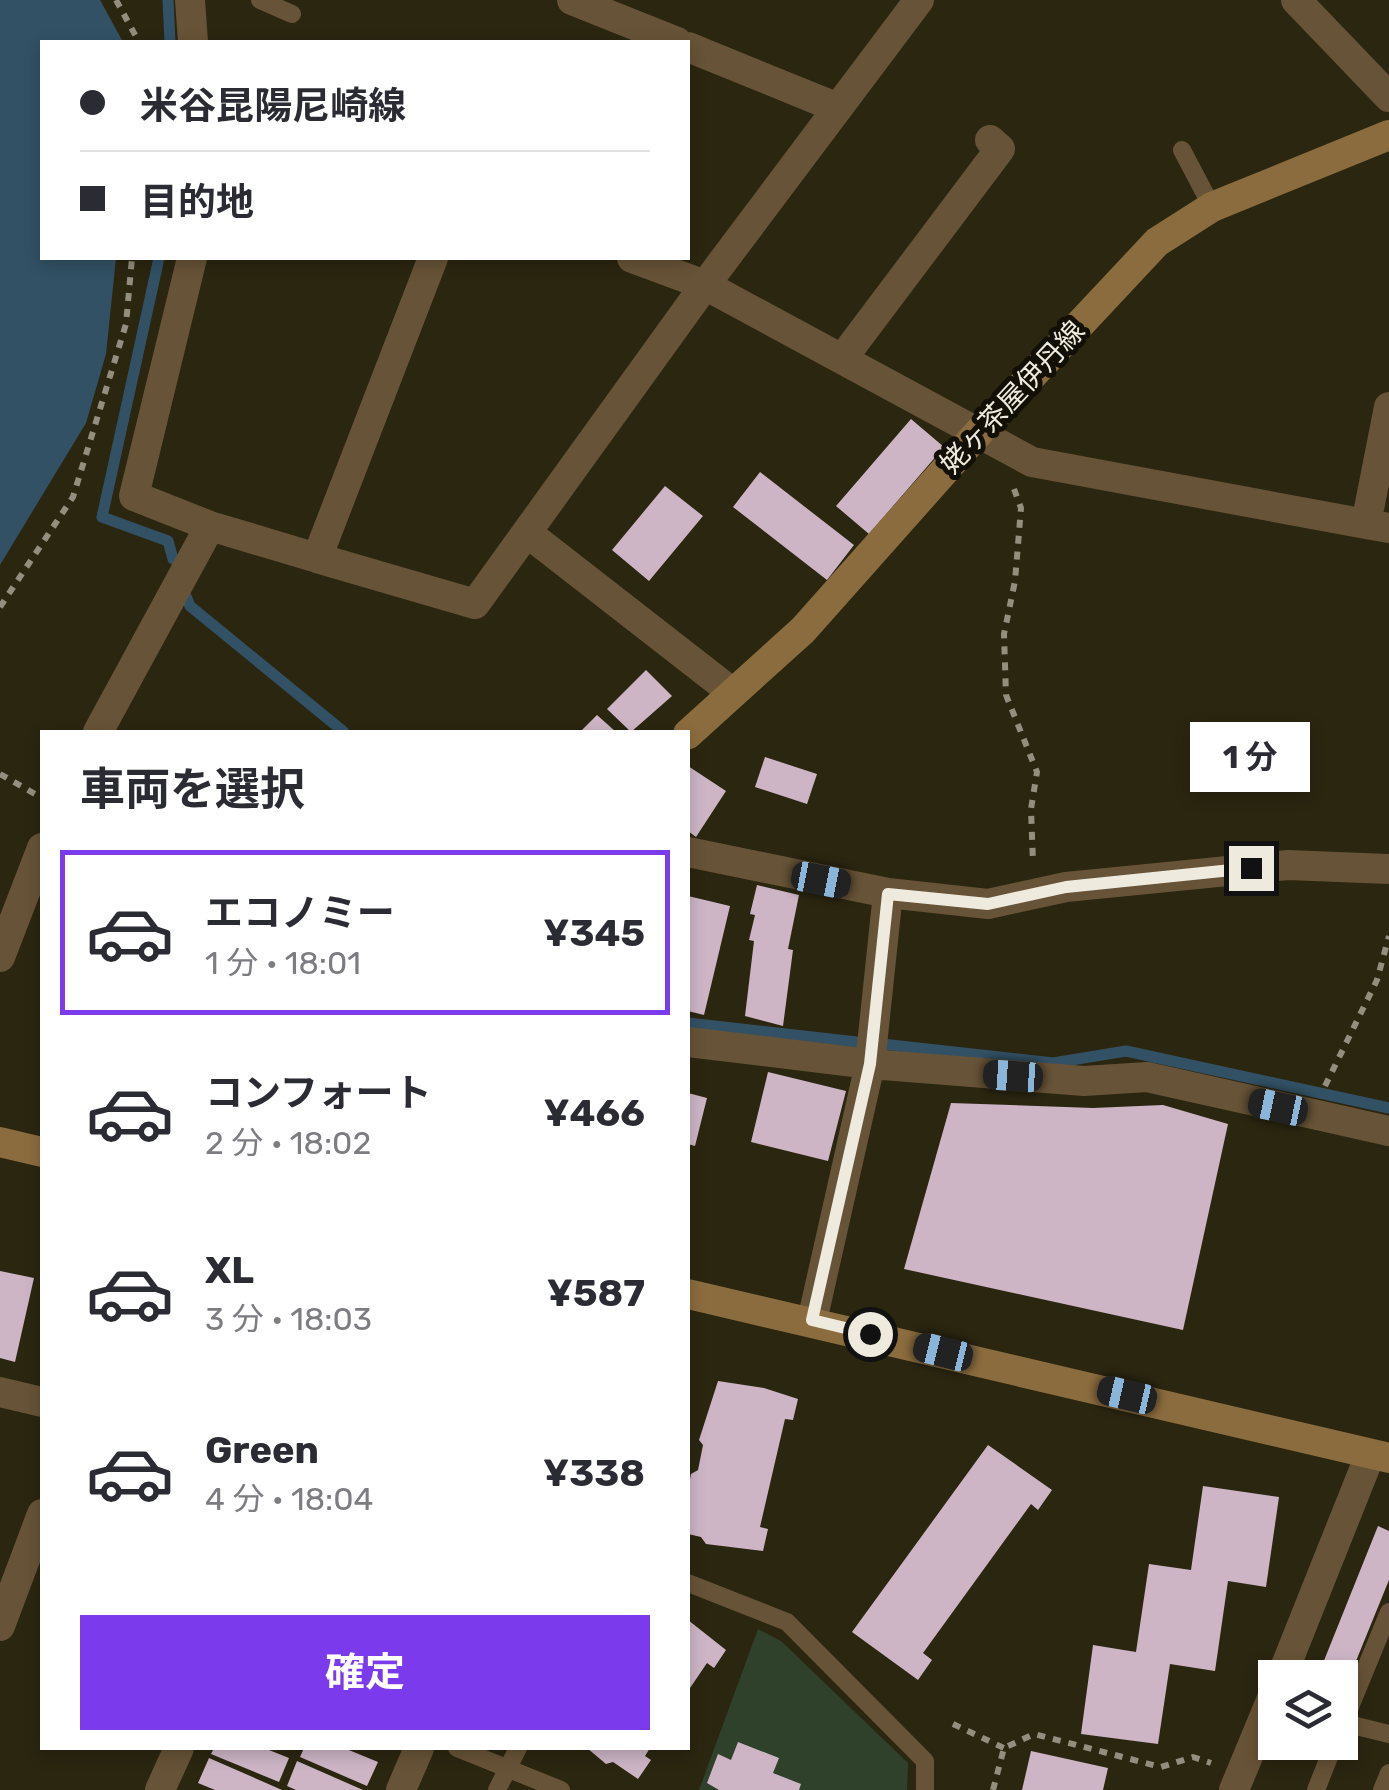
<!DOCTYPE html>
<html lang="ja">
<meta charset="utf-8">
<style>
body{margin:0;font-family:Rubik,"Noto Sans JP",sans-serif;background:#f7f7f7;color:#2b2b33;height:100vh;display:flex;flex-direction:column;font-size:38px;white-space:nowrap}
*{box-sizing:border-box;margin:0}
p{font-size:32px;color:#7c7c81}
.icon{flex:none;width:55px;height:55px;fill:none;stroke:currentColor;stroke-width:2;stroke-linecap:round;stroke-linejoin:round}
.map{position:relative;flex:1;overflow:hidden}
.panel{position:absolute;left:40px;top:730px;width:650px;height:1020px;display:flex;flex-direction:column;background:#fff;border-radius:0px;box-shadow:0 5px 15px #0003}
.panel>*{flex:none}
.hud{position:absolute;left:40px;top:40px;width:650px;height:220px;border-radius:0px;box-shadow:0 5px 15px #0003;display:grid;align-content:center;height:220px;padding:0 40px;background:#fff}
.buttons{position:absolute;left:1258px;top:1660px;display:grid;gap:20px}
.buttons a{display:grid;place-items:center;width:100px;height:100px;border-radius:0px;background:#fff;box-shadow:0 5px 15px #0003;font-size:50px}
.end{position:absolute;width:45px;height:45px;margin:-22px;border:12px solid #eeeadd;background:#111;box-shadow:0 0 0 5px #111}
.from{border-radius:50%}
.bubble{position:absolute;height:70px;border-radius:0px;background:#fff;box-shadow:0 5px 15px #0003;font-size:32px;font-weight:700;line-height:70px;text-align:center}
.car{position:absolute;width:30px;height:60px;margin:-30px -15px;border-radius:12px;box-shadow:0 0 8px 2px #0007;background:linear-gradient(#222 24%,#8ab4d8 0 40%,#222 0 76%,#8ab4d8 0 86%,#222 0)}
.hud b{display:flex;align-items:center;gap:35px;height:95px;font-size:38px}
.hud b+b{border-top:2px solid #e1e1e2}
.hud i{width:25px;height:25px;background:#2b2b33}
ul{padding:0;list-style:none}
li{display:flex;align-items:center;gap:30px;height:165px;margin:0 20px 15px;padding:0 20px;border:5px solid transparent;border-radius:0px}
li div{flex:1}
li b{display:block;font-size:38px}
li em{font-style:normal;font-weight:700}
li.current{border-color:#7c3aed}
li>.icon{width:90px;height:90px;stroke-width:1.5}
h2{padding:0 40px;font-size:45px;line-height:120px}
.button{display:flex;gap:20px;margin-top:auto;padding:20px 40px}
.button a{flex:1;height:115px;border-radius:0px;background:#7c3aed;color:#fff;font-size:40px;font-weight:700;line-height:115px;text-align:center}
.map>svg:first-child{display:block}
.green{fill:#2f412a}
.water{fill:#325165}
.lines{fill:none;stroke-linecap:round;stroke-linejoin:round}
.stream{stroke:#325165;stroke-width:11}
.building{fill:#cdb5c6}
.path{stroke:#938e7d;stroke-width:6;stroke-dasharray:8 8;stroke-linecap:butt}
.lane{stroke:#675337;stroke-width:18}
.street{stroke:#675337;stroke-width:30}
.secondary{stroke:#8b6c3e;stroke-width:30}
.route{stroke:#eeeadd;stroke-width:12}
.labels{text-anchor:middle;stroke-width:10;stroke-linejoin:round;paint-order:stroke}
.street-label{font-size:28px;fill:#eeeadd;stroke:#110f06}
</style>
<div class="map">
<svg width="1389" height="1790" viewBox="0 0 1389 1790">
<rect width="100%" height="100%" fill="#2b2610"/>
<path class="green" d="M758 1629 781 1641 908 1763 907 1790H699Z"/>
<path class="water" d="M0 0H100L123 42H42V258H116L106 354 86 423 0 565Z"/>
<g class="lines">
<path class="stream" d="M168 0 170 42
M159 258 102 517 168 541 173 559
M186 596 190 606 344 732
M688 1023 857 1042
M882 1044 1053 1063 1126 1051 1389 1108"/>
</g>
<path class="building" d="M911 419 944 447 869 534 836 506Z
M760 472 854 545 827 580 733 507Z
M665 486 703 516 649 581 612 550Z
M646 670 672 696 631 732 607 709Z
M597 715 616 732H580Z
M765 757 817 774 807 804 755 787Z
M688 766 726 791 696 837 688 831Z
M757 885 799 895 788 949 793 950 783 1026 745 1016 754 941 749 940 755 915 750 914Z
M688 896 730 906 704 1015 688 1011Z
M768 1072 846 1091 828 1161 751 1142Z
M688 1093 707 1098 695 1146 688 1144Z
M951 1103 1093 1108 1163 1105 1228 1124 1183 1330 904 1269Z
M0 1271 34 1278 15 1362 0 1358Z
M718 1381 764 1388 798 1399 793 1420 785 1419 760 1527 768 1529 763 1551 706 1544 701 1537 688 1534V1489L691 1474 698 1470 703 1445 699 1440Z
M988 1445 1052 1490 1038 1510 1031 1504 923 1653 932 1660 918 1680 852 1632Z
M1203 1486 1279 1497 1266 1587 1228 1581 1215 1671 1170 1664 1158 1744 1081 1734 1093 1645 1136 1652 1149 1564 1191 1570Z
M1378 1526 1389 1531V1580L1345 1688 1340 1686V1678H1317Z
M688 1620 726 1650 714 1668 707 1663 688 1691Z
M738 1742 779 1758 773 1773 801 1784 799 1790H719L707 1783 718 1754 731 1760Z
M214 1748H264L289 1758 279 1782 211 1754Z
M304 1748H344L378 1762 367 1786 300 1757Z
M587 1748H650L645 1756 651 1760 638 1779 613 1762 606 1764Z
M1031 1751 1108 1768 1103 1790H1022Z
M209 1758 282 1790H215L198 1783Z
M297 1761 363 1790H296L287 1786Z"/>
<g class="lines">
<path class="path" d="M116 0 139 42
M1014 489 1021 508 1015 581 1004 634 1006 695 1037 772 1031 809 1033 863
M0 607 73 497 126 324 132 258
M0 774 42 798
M1325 1086 1377 980 1389 936
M953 1724 1004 1748
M993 1790 1004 1748 1034 1734 1161 1767 1193 1757 1211 1763"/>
<path class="lane" d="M260 0 292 14
M1182 150 1212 207
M688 1583 787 1622 925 1761V1790
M1340 1722 1389 1734
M1340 1731 1389 1612
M457 1748 561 1790
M497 1790 518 1748
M1316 1790 1335 1742
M1382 1790 1389 1773"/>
<path class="street" d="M190 0 193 42
M572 0 677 42
M1296 0 1389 97
M688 47 838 108
M192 258 134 496 210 526
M632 258 705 285 1032 462 1366 524
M842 359 1000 149 990 140
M1389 407 1366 524 1389 528
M530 535 733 693
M317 558 475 604 705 285 919 0
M98 732 210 526 317 558 433 258
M688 852 888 893
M0 957 42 848
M688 1042 870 1064 1084 1081 1147 1077 1389 1131
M812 1321 870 1064 888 893 988 904 1066 887 1288 865 1389 869
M0 1392 42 1402
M0 1626 42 1514
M1281 1678 1370 1455
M160 1790 179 1748
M401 1790 419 1748
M1234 1790 1275 1691"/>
<path class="secondary" d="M688 734 803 630 979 432 1157 242 1212 207 1389 135
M0 1142 42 1152
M688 1294 1389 1458"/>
</g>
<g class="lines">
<path class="route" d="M870 1334 812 1320 870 1064 888 894 988 904 1066 887 1251 868"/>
</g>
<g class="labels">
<g class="street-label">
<text transform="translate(1012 397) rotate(-47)" y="10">姥ヶ茶屋伊丹線</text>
</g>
</g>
</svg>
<div class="buttons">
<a><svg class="icon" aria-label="layers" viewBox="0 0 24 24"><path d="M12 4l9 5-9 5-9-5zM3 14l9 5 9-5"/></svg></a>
</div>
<i class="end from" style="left:870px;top:1334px"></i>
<i class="end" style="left:1251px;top:868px"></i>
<div class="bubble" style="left:1190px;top:722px;width:120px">1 分</div>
<i class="car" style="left:821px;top:880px;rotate:101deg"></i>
<i class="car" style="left:1013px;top:1076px;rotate:274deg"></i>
<i class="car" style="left:1278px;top:1107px;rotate:282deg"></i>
<i class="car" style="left:943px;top:1352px;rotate:284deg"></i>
<i class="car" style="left:1127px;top:1395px;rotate:283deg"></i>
<div class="hud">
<b><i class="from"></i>米谷昆陽尼崎線</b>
<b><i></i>目的地</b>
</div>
<section class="panel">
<h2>車両を選択</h2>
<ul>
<li class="current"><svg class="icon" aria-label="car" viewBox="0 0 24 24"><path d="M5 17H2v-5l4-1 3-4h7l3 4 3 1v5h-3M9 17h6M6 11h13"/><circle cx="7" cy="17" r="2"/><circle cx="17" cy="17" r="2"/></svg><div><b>エコノミー</b><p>1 分 · 18:01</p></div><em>¥345</em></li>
<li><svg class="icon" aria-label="car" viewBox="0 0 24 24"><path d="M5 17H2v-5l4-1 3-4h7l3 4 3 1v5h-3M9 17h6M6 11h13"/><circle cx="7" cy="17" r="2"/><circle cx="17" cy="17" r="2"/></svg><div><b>コンフォート</b><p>2 分 · 18:02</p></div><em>¥466</em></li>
<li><svg class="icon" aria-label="car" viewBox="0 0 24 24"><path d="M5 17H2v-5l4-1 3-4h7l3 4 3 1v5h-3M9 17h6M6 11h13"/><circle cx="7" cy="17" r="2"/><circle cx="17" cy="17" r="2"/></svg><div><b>XL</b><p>3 分 · 18:03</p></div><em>¥587</em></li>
<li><svg class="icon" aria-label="car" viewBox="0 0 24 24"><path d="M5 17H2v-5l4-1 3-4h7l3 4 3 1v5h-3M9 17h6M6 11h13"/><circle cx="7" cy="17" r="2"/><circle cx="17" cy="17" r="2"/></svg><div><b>Green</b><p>4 分 · 18:04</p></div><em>¥338</em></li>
</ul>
<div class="button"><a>確定</a></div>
</section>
</div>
